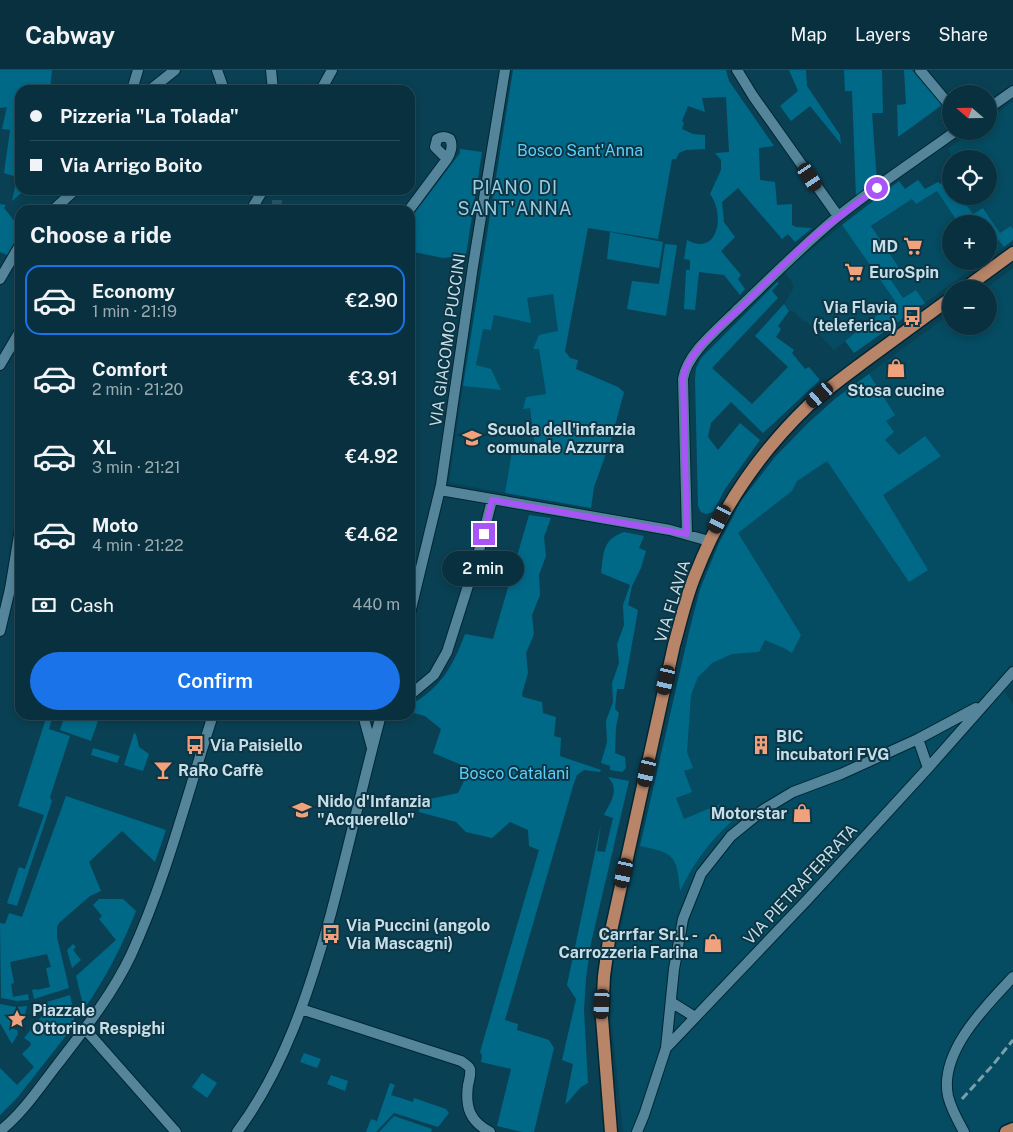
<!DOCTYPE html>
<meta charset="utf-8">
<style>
body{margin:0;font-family:"Public Sans",sans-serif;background:#163c49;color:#f1f3f6;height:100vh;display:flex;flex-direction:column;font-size:19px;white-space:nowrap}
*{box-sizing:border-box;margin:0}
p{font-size:16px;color:#98a9b0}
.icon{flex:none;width:28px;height:28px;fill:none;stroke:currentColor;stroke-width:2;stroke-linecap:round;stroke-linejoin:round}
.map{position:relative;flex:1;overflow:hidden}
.drawer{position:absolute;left:15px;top:135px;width:400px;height:515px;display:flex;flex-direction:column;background:#08303e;border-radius:15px;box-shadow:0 2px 8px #0003,0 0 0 1px #294b58}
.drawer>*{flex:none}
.hud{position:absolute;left:15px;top:15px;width:400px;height:110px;border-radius:15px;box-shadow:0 2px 8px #0003,0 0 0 1px #294b58;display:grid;align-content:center;height:110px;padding:0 15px;background:#08303e}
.needle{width:32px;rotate:290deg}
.controls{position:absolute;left:942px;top:15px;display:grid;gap:10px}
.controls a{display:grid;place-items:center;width:55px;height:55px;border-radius:50%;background:#08303e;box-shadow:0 2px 8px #0003,0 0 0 1px #294b58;font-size:25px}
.end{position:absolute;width:22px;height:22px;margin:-11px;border:6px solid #a855f7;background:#fff;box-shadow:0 0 0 2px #fff}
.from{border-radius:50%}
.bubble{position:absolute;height:35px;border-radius:18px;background:#08303e;box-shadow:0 2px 8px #0003,0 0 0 1px #294b58;font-size:16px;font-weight:600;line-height:35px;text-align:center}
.car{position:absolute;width:15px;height:30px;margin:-15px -8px;border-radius:6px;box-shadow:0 0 4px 1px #0007;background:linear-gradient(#222 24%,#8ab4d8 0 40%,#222 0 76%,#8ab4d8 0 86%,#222 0)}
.hud b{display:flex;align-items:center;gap:18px;height:48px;font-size:19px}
.hud b+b{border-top:1px solid #294b58}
.hud i{width:12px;height:12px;background:#f1f3f6}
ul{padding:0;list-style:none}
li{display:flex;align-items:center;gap:15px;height:70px;margin:0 10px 8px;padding:0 5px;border:2px solid transparent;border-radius:15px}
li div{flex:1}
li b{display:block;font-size:19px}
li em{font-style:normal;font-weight:600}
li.selected{border-color:#1a73e8}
li>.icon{width:45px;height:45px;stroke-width:1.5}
h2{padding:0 15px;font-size:22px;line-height:60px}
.pay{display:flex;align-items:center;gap:12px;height:55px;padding:0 15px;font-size:19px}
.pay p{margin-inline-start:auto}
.primary-button{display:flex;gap:10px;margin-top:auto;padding:10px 15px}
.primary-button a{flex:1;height:58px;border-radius:30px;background:#1a73e8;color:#fff;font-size:20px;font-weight:600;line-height:58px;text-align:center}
header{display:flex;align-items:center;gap:30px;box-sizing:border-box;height:70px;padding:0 25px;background:#08303e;border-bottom:1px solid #294b58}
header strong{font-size:24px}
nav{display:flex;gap:28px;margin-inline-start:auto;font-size:18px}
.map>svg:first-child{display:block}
.built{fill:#054b61}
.green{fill:#006988}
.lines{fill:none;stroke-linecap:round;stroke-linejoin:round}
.minor-tunnel{stroke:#26586a;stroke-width:10;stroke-dasharray:10 5;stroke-linecap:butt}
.minor-casing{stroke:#002633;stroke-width:12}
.major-casing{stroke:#002633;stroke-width:15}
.minor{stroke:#54859a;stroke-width:10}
.major{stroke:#b98568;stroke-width:12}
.rail{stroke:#7a9fad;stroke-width:3;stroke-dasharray:8 4;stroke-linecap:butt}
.route{stroke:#a855f7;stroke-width:6}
.labels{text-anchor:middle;stroke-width:4;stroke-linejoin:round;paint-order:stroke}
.park-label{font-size:16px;fill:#5ccffb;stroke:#0e3543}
.poi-label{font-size:16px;font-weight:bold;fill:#c5dfea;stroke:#0e3543;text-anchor:start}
.street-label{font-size:16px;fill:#c5dfea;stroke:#0e3543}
.neighbourhood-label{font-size:18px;letter-spacing:1px;fill:#99cde3;stroke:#0e3543}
</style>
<header>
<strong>Cabway</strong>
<nav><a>Map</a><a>Layers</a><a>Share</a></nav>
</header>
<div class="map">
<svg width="1013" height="1062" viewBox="0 0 1013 1062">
<rect width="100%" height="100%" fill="#0a4053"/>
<path class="built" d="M1013 31V170L1000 164 984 138 973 144 960 126H989V89H953L948 79 972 61H989V49Z
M937 121 959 153 966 150 973 149 983 154H951V191H983L925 233 916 220 903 228 889 207 900 198 871 157 912 129 916 134Z
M842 155 895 231 834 280 807 252 802 250 793 241H789L784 234 793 219V214L784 201Z
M989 158 1004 177 989 187Z
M1013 198V613L1005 622 1013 634V1062H623L611 948V922L614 887 689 562 700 519 719 473 741 431 775 387 807 354 836 328 951 243V256H989V219H985Z
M553 223 558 261 534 279H539L546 324 523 338 530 337 535 377 512 381 505 423 449 413 463 316 501 320 476 295 483 259 494 245 527 227Z"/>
<path class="green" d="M0 0H52L50 20H20V120H25L12 131 17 107 4 103 10 60 2 59 7 37 0 38Z
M513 0H726L729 11 774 76 759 78 760 110 775 112 777 135 792 134V155L796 157 812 158 795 172 788 164 782 169 738 118 722 132 724 152 735 167 721 181 741 205 738 209 745 219 740 225 724 205 699 202 695 240 684 239 686 200H690V190L684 189 687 170C719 187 725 144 710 124L721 100V90L715 83 729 82 726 27 702 28 705 42 688 36 682 51 684 53 682 59 693 64 705 65V79L686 80 679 83 676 89H672L658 169 588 158 565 281 570 288 578 290 576 299 618 317 624 322 611 370 594 417 591 438 505 423 512 381 535 377 530 338 523 339 526 327 546 324 539 279H533L539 265 558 261 553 224 527 228 531 253 494 245 491 260 483 259 476 295 491 299 501 320 463 316Z
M789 0H806L807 16 840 65 841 74 810 36 791 51 780 36 798 21Z
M844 0H882L883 43H872L877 112 856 128 852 21H845Z
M904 0H912L942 35 898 67 897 35 906 34Z
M460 79 482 82 466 185 443 188 414 182 410 185V149L460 83Z
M951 107V126H960L973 144 983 138 1000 163 1011 156 1013 159V170L1004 177 989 158V154C975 154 973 145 959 154L937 121 916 134 912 129 871 156 900 199 889 207 903 228 916 220 925 233 854 283 845 271 895 231 842 155 899 111 905 119 918 110 925 119 938 112 941 114Z
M0 134 6 135 4 138C23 162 23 158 7 185L0 182Z
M610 162 663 172 659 198 607 189Z
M665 174 677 175 666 246 627 239 632 211 659 214Z
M777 212 779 213 772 221 778 228 712 298 752 334 788 297 755 266 784 234 789 241 778 256 781 259 776 267 794 280 792 283 805 299 809 297 820 310 763 363 731 332 711 353 708 367 718 380 740 353 760 370 725 419 713 442 706 444 701 442 698 436 695 309 696 298 701 288Z
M869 304 895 345 886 351 894 362 885 370 899 385 925 366 941 386 883 425 928 500 909 512 827 391 797 411 792 421 738 463 801 565 792 583 784 578 765 570 759 582 732 584 712 593 698 607 691 625 687 682 693 698 684 701 692 722 676 728 684 749 720 734 732 751C708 773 694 793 680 821 677 786 675 783 640 776L689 562 700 519 719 473 741 431 775 387 807 354 836 328Z
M529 445 551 448 544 467 546 486 539 505 540 525 532 545 534 564 526 583 528 603 522 624 523 627 542 632 543 643 556 647 554 666 561 668 560 686 601 700 600 702 584 700 577 705 574 713 505 950 518 954 517 960 549 970 554 978 534 1062H522L497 1056 511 999 481 992 482 985 480 982 539 780 529 776 528 760 510 752 492 768 466 762 456 752 419 742 420 731 458 723 464 711V696L433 683 441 659 425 646 410 642V635C441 618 453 596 465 564L493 569Z
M624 462 644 466 639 478 646 481 641 498 632 516 628 535 638 540 624 619H617L615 639 619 643 616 657 615 683 625 687 626 698 622 702 610 700V696L601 693 607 672 606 651 613 632 612 613 619 593 617 574 624 555 623 535 630 515 601 503C604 482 602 470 624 462Z
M47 645H53L49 659 70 666 50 727 52 731 17 836 7 833 19 797 25 799 44 745 18 736Z
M65 645H100L91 671 60 660Z
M134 663 136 664 139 677 149 684 143 701 124 695Z
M93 678 120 686 117 693 91 685Z
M608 707 629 711 591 873 586 908 584 940 588 1013 581 1017 565 1035 573 994 562 990 576 929 567 915 601 754 597 781 605 782 613 748 604 745C611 731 620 720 608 707Z
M66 726 166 760 155 792 122 761 89 792 101 821 90 826 59 853 57 857V867L69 918 34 929 32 920 36 919 37 920 50 917 46 898 51 897 47 884 10 892 14 913 11 914 13 927 28 924 29 930 17 931 1 928 0 853 5 854 9 843 22 847Z
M99 829H123L136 841C122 876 106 908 84 939L76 906 116 870 99 849 102 846 93 835Z
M73 874 76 877 73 880 81 890 72 898 67 880Z
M70 925C72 936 77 948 72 958L17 1028 0 1045V998L17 1015 34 997 22 984 31 975 30 972 24 968 46 941 36 937 37 935Z
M0 934 16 937 27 936 25 945 19 953 15 951 11 958 17 960 18 964 12 974 0 953Z
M304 983 321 989 317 998 300 992Z
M202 1003 217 1013 207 1028 192 1017Z
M331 1005 348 1011 345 1021 327 1014Z
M390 1013 395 1015 391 1025 413 1032 414 1028 446 1039 449 1043 438 1057 394 1043 376 1062H366L371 1049 377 1051Z
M394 1046 432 1059 431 1062H379Z"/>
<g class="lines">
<path class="minor-tunnel" d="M277 140V120"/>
<g class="minor-casing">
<path id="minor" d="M217 0 224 20
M271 0 273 20
M737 0 753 26 838 146
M920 0 951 37
M132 20 138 0
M150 20 175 0
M321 20 332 0
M989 38 1013 21
M53 140 75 120
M251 140 263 120
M409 140 447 89C451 83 453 75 450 69 445 66 442 66 437 69L435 77 447 89
M0 209 20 175
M0 295 20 261
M440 420 670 460 709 471
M687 464 683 309C687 283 718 259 736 241 769 210 801 177 836 148 874 117 916 90 956 61
M410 543 441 415 473 196 505 0
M0 561 10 519 20 459
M410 625 434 605 447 582 479 481 492 430
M363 645 372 678
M918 669 928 698
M671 932 695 947
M301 939 461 991C464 993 469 996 470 999 471 1004 469 1011 468 1015 465 1038 470 1051 490 1062
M85 959 176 1062
M666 978 674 899 683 849 701 804 731 766 763 740 793 722 841 704 918 669 976 638
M0 1061C23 1043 39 1018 57 995 84 960 112 925 131 885 166 809 187 725 213 645
M237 1062C284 999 309 922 330 847 348 780 363 712 381 645
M637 1062 644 1045 666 978 807 830 928 698 1013 602
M964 1062C958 1051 951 1039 948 1026 939 982 985 937 1013 907"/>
</g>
<g class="major-casing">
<path id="major" d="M964 219 1013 183
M611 1062 602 948 604 906 609 870 674 575C681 551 686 526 696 503 721 439 760 382 809 335 828 318 849 303 869 288 896 268 924 248 951 228
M1006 1062 1013 1059"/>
</g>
<use href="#minor" class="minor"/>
<use href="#major" class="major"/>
<path class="rail" d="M962 1029 992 996 1013 970"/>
</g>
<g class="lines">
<path class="route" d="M484 464 492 430 687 464 683 308C687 282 723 254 742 236 765 214 787 190 811 169 832 151 855 135 877 118"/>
</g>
<defs>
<g id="supermarket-bare" transform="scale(1.5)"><path d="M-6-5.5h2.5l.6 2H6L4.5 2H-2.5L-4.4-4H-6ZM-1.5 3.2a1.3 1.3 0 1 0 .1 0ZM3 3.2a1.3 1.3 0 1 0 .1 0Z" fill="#f1a17b" stroke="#0e3543" stroke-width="2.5" paint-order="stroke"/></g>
<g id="bus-bare" transform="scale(1.5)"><path d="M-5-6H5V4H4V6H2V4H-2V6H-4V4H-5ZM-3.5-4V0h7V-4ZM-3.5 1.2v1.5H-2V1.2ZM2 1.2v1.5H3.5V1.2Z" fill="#f1a17b" stroke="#0e3543" stroke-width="2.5" paint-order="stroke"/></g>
<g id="shop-bare" transform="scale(1.5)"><path d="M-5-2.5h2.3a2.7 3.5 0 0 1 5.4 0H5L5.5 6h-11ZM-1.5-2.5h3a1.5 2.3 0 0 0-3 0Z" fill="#f1a17b" stroke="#0e3543" stroke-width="2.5" paint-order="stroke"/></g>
<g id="school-bare" transform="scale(1.5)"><path d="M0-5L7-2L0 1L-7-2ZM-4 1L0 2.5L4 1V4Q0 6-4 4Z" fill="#f1a17b" stroke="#0e3543" stroke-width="2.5" paint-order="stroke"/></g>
<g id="building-bare" transform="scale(1.5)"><path d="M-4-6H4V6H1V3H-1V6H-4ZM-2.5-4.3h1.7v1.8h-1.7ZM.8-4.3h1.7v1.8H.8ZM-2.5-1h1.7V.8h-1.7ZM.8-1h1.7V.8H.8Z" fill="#f1a17b" stroke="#0e3543" stroke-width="2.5" paint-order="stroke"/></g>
<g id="bar-bare" transform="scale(1.5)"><path d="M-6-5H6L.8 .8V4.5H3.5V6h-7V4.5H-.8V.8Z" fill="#f1a17b" stroke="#0e3543" stroke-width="2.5" paint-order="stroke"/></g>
<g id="sight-bare" transform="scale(1.5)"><path d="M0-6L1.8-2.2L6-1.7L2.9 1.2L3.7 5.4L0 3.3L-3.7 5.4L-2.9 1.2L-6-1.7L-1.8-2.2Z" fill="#f1a17b" stroke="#0e3543" stroke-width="2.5" paint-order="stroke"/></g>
</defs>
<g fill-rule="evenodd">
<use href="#supermarket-bare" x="913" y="176"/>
<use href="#supermarket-bare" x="854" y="202"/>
<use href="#bus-bare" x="912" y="246"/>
<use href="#shop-bare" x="896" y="298"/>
<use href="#school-bare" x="472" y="368"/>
<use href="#bus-bare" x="195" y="675"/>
<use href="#building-bare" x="761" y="675"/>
<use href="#bar-bare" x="163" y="700"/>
<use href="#school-bare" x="302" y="740"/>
<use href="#shop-bare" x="802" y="743"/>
<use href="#bus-bare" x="331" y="864"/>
<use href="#shop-bare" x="713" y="873"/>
<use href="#sight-bare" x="17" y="949"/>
</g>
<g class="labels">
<g class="park-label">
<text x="580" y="86">Bosco Sant'Anna</text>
<text x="514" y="709">Bosco Catalani</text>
</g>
<g class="poi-label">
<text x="898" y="182" text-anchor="end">MD</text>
<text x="869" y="208">EuroSpin</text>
<text x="897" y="243" text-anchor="end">Via Flavia<tspan x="897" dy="18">(teleferica)</tspan></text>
<text x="896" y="326" text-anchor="middle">Stosa cucine</text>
<text x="487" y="365">Scuola dell'infanzia<tspan x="487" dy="18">comunale Azzurra</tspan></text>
<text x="776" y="672">BIC<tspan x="776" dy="18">incubatori FVG</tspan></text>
<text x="210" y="681">Via Paisiello</text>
<text x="178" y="706">RaRo Caffè</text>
<text x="317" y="737">Nido d'Infanzia<tspan x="317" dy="18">"Acquerello"</tspan></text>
<text x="787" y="749" text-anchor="end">Motorstar</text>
<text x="346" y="861">Via Puccini (angolo<tspan x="346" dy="18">Via Mascagni)</tspan></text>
<text x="698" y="870" text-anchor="end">Carrfar Sr.l. -<tspan x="698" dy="18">Carrozzeria Farina</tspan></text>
<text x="32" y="946">Piazzale<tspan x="32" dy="18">Ottorino Respighi</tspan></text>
</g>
<g class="street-label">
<text transform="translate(447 270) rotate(-82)" y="6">VIA GIACOMO PUCCINI</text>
<text transform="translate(672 531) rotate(-73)" y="6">VIA FLAVIA</text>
<text transform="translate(800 814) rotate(-47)" y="6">VIA PIETRAFERRATA</text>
</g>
<g class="neighbourhood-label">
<text x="515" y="124">PIANO DI<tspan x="515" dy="21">SANT'ANNA</tspan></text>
</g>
</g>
</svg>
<div class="controls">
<a><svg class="needle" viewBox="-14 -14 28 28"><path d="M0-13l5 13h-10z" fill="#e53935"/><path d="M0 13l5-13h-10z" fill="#98a9b0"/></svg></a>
<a><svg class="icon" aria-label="locate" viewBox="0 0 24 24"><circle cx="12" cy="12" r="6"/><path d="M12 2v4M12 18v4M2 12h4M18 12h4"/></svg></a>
<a>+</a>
<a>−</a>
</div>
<i class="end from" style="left:877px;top:118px"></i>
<i class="end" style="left:484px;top:464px"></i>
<div class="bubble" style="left:442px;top:481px;width:82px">2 min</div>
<i class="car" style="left:810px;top:107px;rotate:146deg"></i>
<i class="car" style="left:820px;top:325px;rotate:229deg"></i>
<i class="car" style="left:720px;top:449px;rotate:207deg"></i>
<i class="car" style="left:666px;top:610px;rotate:193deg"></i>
<i class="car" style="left:647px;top:702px;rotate:193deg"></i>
<i class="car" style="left:624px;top:803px;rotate:192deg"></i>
<i class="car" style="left:602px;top:934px;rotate:183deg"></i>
<div class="hud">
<b><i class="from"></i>Pizzeria &quot;La Tolada&quot;</b>
<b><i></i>Via Arrigo Boito</b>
</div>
<section class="drawer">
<h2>Choose a ride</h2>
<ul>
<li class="selected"><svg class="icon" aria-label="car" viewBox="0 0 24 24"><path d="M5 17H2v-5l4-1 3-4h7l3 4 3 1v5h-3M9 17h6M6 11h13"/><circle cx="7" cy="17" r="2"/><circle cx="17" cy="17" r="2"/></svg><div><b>Economy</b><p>1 min · 21:19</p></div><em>€2.90</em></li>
<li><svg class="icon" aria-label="car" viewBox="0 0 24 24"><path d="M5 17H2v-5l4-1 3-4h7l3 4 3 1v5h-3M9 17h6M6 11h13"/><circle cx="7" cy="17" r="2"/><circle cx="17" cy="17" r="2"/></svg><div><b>Comfort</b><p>2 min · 21:20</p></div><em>€3.91</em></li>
<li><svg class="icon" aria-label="car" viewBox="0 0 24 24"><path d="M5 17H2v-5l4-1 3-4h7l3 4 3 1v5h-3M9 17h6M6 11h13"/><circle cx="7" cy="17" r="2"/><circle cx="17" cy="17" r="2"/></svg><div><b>XL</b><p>3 min · 21:21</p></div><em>€4.92</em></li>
<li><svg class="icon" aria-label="car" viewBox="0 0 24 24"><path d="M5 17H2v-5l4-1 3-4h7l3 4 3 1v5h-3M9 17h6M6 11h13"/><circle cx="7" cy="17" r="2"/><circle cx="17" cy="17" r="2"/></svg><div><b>Moto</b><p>4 min · 21:22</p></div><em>€4.62</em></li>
</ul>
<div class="pay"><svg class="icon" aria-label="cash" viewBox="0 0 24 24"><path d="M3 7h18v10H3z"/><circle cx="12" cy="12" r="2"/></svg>Cash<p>440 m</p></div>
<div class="primary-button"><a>Confirm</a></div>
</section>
</div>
